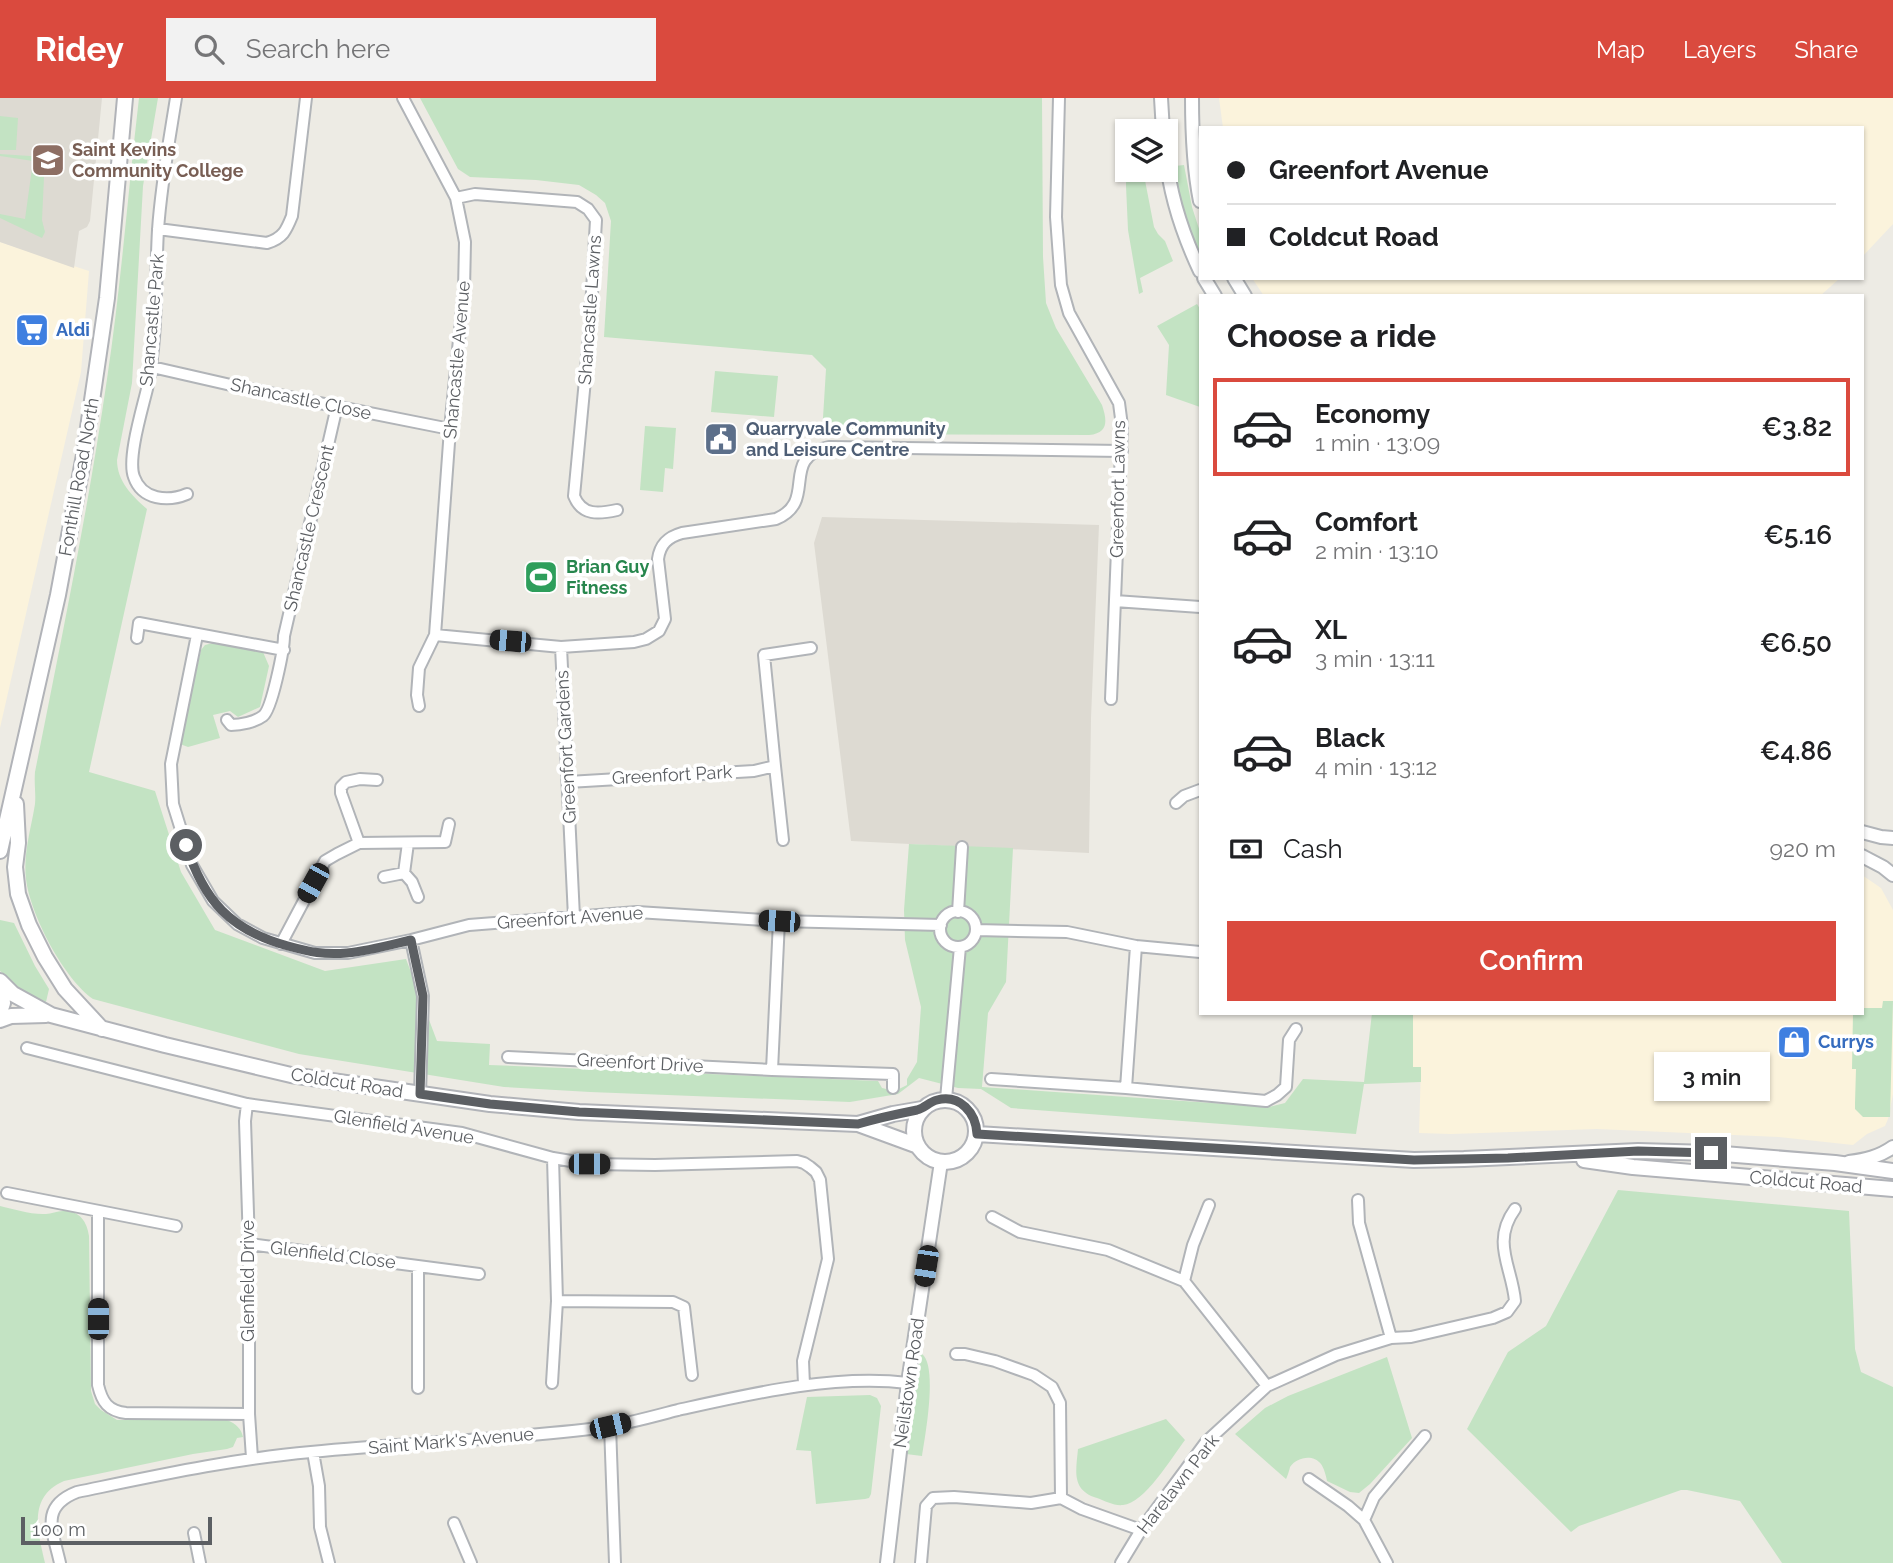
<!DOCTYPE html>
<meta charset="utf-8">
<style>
body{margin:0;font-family:Raleway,sans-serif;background:#f2f2f2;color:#202124;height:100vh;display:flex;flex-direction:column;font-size:26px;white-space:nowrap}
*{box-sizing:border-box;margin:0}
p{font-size:23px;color:#757577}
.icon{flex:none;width:38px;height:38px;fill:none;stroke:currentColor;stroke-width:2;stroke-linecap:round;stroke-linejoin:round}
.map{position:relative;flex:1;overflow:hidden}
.drawer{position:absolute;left:1199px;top:196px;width:665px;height:721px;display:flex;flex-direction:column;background:#fff;border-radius:0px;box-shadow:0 2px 5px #0004}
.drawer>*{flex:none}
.guide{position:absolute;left:1199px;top:28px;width:665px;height:154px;border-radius:0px;box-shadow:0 2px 5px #0004;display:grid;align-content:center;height:154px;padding:0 28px;background:#fff}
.tools{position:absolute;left:1115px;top:21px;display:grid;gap:14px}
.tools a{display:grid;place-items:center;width:63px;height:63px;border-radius:0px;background:#fff;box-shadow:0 2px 5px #0004;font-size:35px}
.scale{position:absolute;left:21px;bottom:18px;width:191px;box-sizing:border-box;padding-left:7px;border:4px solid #5c5f63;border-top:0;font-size:19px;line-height:24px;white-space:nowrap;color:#5c5f63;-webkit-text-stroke:5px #fff;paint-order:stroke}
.end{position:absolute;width:32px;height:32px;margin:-16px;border:9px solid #5c5f63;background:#fff;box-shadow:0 0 0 4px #fff}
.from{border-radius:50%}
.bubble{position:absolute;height:49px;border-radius:0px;background:#fff;box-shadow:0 2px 5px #0004;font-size:23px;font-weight:600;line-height:49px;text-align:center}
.car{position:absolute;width:21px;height:42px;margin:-21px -10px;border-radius:9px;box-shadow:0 0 5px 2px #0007;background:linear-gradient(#222 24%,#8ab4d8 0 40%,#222 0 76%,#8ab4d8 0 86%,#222 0)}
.guide b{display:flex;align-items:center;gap:24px;height:66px;font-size:26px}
.guide b+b{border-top:2px solid #e0e0e0}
.guide i{width:18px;height:18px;background:#202124}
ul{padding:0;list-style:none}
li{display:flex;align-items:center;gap:21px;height:98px;margin:0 14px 10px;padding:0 14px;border:4px solid transparent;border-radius:0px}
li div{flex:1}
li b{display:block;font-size:26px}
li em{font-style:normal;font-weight:600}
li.current{border-color:#da4a3e}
li>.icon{width:63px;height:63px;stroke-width:1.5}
h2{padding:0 28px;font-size:32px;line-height:84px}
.pay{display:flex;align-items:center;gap:18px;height:77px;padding:0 28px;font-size:26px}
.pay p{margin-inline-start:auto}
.cta{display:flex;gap:14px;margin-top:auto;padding:14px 28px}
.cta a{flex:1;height:80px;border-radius:0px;background:#da4a3e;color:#fff;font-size:28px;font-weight:600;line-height:80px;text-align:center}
header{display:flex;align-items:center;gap:42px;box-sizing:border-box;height:98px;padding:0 35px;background:#da4a3e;color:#fff}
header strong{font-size:33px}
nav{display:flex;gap:38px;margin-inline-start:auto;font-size:24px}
.search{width:490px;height:63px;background:#f2f2f2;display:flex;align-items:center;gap:18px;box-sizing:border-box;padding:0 24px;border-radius:0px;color:#757577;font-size:26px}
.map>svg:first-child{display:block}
.commercial{fill:#fbf3dc}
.education{fill:#dddad2}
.green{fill:#c3e3c3}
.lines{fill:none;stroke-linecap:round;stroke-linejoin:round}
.minor-casing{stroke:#b1b4b8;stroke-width:14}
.tertiary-casing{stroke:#b1b4b8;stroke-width:16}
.secondary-casing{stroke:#b1b3b8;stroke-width:18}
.minor{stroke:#fff;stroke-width:10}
.tertiary{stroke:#fff;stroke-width:12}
.secondary{stroke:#fff;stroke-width:14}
.route{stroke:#5c5f63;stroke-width:9}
.labels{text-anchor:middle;stroke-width:7;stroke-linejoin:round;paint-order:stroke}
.education-label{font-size:18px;font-weight:bold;fill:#785e54;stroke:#fff;text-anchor:start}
.street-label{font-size:18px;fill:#5c5f63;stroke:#fff}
.shop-label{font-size:18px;font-weight:bold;fill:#366cbe;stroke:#fff;text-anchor:start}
.service-label{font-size:18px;font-weight:bold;fill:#4e5e75;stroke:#fff;text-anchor:start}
.leisure-label{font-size:18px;font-weight:bold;fill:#27864d;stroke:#fff;text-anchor:start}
</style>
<header>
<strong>Ridey</strong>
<div class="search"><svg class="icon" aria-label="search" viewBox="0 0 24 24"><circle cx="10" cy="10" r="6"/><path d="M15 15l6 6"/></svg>Search here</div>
<nav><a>Map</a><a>Layers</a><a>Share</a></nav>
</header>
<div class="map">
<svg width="1893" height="1465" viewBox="0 0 1893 1465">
<rect width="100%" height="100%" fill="#edebe4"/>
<path class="commercial" d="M1219 0H1893V126L1862 159V30H1223Z
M0 144 89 173 81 274 0 630Z
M1252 180H1840L1820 198H1264Z
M1862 777 1881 790 1893 812V996L1888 1021 1885 1028 1867 1036 1853 1047 1779 1039 1597 1031 1451 1036 1419 1035 1421 969H1413V915H1862Z"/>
<path class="education" d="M0 0H102L90 123 87 129 79 133 74 170 0 144Z
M822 419 1099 427 1091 620 1089 755 851 743 814 445Z"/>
<path class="green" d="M139 0H158L143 88 132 285 117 362C117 383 132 398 147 411L89 674 155 693 181 774 215 832 325 873 406 861 437 943 490 946 489 967 878 983 882 990 895 993 907 987V981L917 964 921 909 905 842 904 812 909 746 1013 750 1006 884 988 915 982 989 1269 1009 1285 1005 1303 981 1364 984 1372 915H1413V969H1421V984L1364 986 1356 1036 1011 1010 981 991 958 990 919 980 898 996 850 1004 590 994 504 989 299 956 93 901C64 881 30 816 26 781 23 756 31 731 35 706 36 696 34 685 35 674 61 543 88 413 107 281 121 188 128 94 139 0Z
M420 0H1042L1043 159 1046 205 1056 230 1102 307C1107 322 1109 335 1089 337L822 336 826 271 812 257 604 239 611 123 605 105 596 97 579 87 536 82 470 79 458 71Z
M0 18 18 20 16 52H0Z
M1127 37V72H1143L1154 129 1158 136 1165 143 1173 163 1140 180 1143 194 1139 196 1128 132 1126 88Z
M0 56 45 59 42 122 45 134 42 140 0 120V116L25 121 33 63 0 58Z
M1184 67 1192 109 1200 134V158C1187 129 1178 99 1175 68Z
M1197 206 1200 211V309L1166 297 1169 247 1157 228Z
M715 273 778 278 774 319 711 314Z
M645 328 676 330 673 371 665 370 663 394 640 392Z
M213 545 263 554 269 568 260 609 238 619 230 613 213 617 220 640 188 649 180 646 201 552 205 547Z
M0 822 14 825 35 868 49 891 46 904 20 892 0 873Z
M1883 903H1893L1890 1019H1863L1855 1011V1005L1856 971H1852L1853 915H1862V910H1882Z
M1618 1092 1849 1113 1855 1251 1861 1274 1893 1289V1465H1782L1740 1403 1687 1392H1681L1579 1428 1571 1434 1467 1331 1508 1254 1546 1228Z
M0 1108C14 1111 31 1117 46 1116 51 1116 57 1113 63 1113 79 1112 87 1123 89 1138L91 1293 95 1306 101 1312 117 1322H227C236 1326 241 1330 243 1339L237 1340 233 1349 227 1351 193 1356 64 1383C27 1399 38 1434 45 1465H0Z
M922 1256C938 1268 925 1339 922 1358L906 1356 919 1258Z
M1387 1259 1412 1340 1370 1386 1359 1395 1350 1394 1327 1383C1326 1378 1324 1370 1321 1366 1313 1356 1297 1359 1290 1369 1290 1370 1287 1380 1286 1381L1235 1336 1265 1310 1288 1298Z
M870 1297 877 1300 881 1308 871 1396 869 1400 865 1401 816 1406 811 1353 796 1352 807 1299Z
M1166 1321 1185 1342C1172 1359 1144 1406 1123 1407 1114 1408 1105 1403 1097 1400 1071 1392 1076 1373 1078 1351Z"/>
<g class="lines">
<g class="minor-casing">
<path id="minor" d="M176 0C169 44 161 87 158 132 155 184 158 239 147 291 142 312 127 361 134 379 142 402 168 404 187 396
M403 0 456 100 465 144 464 192 450 331 435 537 419 570 417 597 419 608
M1059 0 1056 119 1061 187 1069 215 1119 305 1122 328 1111 601
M456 100 475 96 577 104 588 111 596 122 590 229 574 398C582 418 599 416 617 412
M158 131 267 145C283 140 286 133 292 118L306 0
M152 269 244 290 450 331
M1115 503 1200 509
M197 537 171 666 173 706 192 767 213 803 237 826 263 840 315 855H348L411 842 469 827 637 814 779 823 941 827
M435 537 561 549 634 544 646 541 659 533 665 521 658 461C660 446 668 439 682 435L776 421C819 403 778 360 829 349L1122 353
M137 540 139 525 284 552
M561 549 574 819
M227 622 231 627C241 627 255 624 263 618 272 611 284 551 284 538L337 308
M775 668 783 742
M568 684 754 673 775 668 764 557 811 550
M1176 705 1184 698 1200 692
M359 745 341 695V689L346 684 360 681 377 682
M404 775 408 745
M384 779 404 775 412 784 418 799
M940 831a18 18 0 1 1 36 0a18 18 0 1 1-36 0Z
M958 814 962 749
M976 832 1067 834 1136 848 1200 854
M411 842 423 898 420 996
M281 846 325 763 337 756 359 745 445 744 449 726
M27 950 247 1006 462 1035 553 1060 589 1066 655 1067 797 1063 804 1065 810 1069 816 1074 820 1082 828 1161 803 1263 804 1287
M508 959 772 972 893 976V990
M772 972 779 823
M991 981 1126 990 1136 848
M1126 990 1266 1003 1277 997 1286 989 1289 942 1296 931
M946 1001 960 849
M247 1006 245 1023 249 1146V1316L252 1360
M7 1095 176 1128
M1358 1102 1359 1125 1391 1240
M98 1113V1287C102 1304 108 1313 126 1315L249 1316
M992 1119 1020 1134 1108 1152 1184 1183 1267 1288
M249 1146 479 1176
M418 1168V1290
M1184 1183 1193 1147 1209 1107
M557 1203 673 1204 684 1209 692 1277
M956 1256H965L995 1263 1034 1277 1052 1289 1060 1305 1061 1400
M552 1285 557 1203 553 1060
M610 1328 615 1465
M313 1354 319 1388 320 1429 329 1465
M1309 1381 1348 1408 1364 1422 1387 1465
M1364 1422 1374 1399 1425 1338
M454 1425 471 1465
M194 1435 200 1465
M60 1465C53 1433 39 1409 77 1394 155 1378 232 1361 311 1354 409 1344 508 1342 606 1329 630 1325 655 1318 678 1312 750 1296 834 1276 908 1285
M921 1465 926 1408 933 1400 954 1399 1031 1405 1061 1400 1082 1411 1141 1432
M1121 1465 1141 1432 1206 1344 1267 1288 1336 1257 1391 1240 1411 1239 1493 1220 1507 1214 1515 1203C1512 1169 1491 1144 1515 1111"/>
</g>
<g class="tertiary-casing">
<path id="tertiary" d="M1161 0 1163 33
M1192 0C1192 35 1193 68 1200 103
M1166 58C1170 98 1183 137 1200 173
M1204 180 1215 198
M1234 180 1245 198
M1862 734 1881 739 1893 740
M1862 758 1883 769 1893 777
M1849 1064C1865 1062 1879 1059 1893 1049
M887 1465 908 1285 941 1064"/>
</g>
<g class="secondary-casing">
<path id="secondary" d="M16 706 18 745 15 769 18 796 29 827 45 859 65 891 102 931
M0 753 58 497 84 357 107 200 125 0
M0 883 13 896 51 917 165 947 291 977 490 1006 579 1014 858 1026 918 1048
M0 886 3 905 0 914
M0 922 11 918 46 917
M914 1033a31 31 0 1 1 62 0a31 31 0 1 1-62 0Z
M858 1026 893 1016 922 1011
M977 1036 1414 1062 1464 1061 1638 1053 1711 1055 1835 1065 1893 1073
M1584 1062 1633 1069 1893 1091"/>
</g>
<use href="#minor" class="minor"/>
<use href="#tertiary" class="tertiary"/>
<use href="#secondary" class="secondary"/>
</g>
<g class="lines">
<path class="route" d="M186 747C204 803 230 832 288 848 310 854 324 857 347 855 369 853 390 847 411 842L423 898 420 996 490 1006 579 1014 858 1026C878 1020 897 1016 917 1012 925 1010 929 1004 937 1002 960 996 976 1015 977 1036L1414 1062 1508 1060 1638 1053 1711 1055"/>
</g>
<defs>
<g id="school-square" transform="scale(1.75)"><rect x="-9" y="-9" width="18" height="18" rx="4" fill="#8d6e63" stroke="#fff"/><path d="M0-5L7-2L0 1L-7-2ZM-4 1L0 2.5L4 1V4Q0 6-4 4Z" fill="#fff"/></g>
<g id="supermarket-square" transform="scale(1.75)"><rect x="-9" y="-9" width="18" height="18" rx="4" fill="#3f7fe0" stroke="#fff"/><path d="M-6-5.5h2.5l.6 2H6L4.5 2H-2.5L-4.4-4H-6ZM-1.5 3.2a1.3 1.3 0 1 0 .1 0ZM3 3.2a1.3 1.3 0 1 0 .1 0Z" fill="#fff"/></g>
<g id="civic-square" transform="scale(1.75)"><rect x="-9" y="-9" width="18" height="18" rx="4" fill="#5c6f8a" stroke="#fff"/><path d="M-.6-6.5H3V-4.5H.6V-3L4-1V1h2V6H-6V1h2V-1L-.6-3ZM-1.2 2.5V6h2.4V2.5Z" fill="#fff"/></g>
<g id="stadium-square" transform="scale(1.75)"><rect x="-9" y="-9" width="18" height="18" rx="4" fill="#2e9e5b" stroke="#fff"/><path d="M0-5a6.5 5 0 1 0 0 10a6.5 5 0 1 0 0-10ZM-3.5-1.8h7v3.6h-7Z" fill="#fff"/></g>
<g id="shop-square" transform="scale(1.75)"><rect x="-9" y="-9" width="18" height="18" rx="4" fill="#3f7fe0" stroke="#fff"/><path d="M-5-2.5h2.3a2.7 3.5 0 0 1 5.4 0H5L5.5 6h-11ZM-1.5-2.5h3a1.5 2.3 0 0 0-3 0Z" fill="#fff"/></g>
</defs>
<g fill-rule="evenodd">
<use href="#school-square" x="48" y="62"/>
<use href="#supermarket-square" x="32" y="232"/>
<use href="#civic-square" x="721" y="341"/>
<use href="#stadium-square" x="541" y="479"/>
<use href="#shop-square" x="1794" y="944"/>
</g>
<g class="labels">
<g class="education-label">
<text x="72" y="58">Saint Kevins<tspan x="72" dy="21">Community College</tspan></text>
</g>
<g class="street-label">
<text transform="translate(590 212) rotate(-86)" y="6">Shancastle Lawns</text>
<text transform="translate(152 222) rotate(-85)" y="6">Shancastle Park</text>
<text transform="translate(457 262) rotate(-85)" y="6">Shancastle Avenue</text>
<text transform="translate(301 301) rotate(12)" y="6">Shancastle Close</text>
<text transform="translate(79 379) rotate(-80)" y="6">Fonthill Road North</text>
<text transform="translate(1118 391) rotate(-89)" y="6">Greenfort Lawns</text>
<text transform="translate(309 430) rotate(-77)" y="6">Shancastle Crescent</text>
<text transform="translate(566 649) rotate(-93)" y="6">Greenfort Gardens</text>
<text transform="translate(672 677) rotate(-3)" y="6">Greenfort Park</text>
<text transform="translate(570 820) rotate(-4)" y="6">Greenfort Avenue</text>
<text transform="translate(640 965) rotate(3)" y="6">Greenfort Drive</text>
<text transform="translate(347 985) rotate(9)" y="6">Coldcut Road</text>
<text transform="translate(404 1029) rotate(9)" y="6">Glenfield Avenue</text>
<text transform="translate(1806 1084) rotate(5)" y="6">Coldcut Road</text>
<text transform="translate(333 1157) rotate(7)" y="6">Glenfield Close</text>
<text transform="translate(248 1183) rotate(-90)" y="6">Glenfield Drive</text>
<text transform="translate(909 1285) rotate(-82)" y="6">Neilstown Road</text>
<text transform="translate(451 1343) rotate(-5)" y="6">Saint Mark's Avenue</text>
<text transform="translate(1178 1386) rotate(-52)" y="6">Harelawn Park</text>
</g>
<g class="shop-label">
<text x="56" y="238">Aldi</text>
<text x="1818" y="950">Currys</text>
</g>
<g class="service-label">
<text x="746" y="337">Quarryvale Community<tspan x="746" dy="21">and Leisure Centre</tspan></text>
</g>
<g class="leisure-label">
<text x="566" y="475">Brian Guy<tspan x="566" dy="21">Fitness</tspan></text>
</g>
</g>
</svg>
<div class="tools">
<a><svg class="icon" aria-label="layers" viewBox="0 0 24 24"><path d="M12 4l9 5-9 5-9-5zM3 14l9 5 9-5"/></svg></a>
</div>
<div class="scale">100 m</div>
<i class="end from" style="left:186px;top:747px"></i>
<i class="end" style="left:1711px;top:1055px"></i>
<div class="bubble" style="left:1654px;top:954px;width:116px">3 min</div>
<i class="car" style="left:510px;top:543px;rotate:275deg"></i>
<i class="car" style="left:313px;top:785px;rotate:209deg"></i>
<i class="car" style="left:779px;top:823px;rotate:274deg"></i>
<i class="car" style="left:589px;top:1066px;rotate:90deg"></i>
<i class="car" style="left:926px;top:1168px;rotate:189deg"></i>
<i class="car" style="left:98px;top:1221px;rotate:0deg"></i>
<i class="car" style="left:610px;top:1328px;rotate:77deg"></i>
<div class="guide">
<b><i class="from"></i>Greenfort Avenue</b>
<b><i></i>Coldcut Road</b>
</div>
<section class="drawer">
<h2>Choose a ride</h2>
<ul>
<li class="current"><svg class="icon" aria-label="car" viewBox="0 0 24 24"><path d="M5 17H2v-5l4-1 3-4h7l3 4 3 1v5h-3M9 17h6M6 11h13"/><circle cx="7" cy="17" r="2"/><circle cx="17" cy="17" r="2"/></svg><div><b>Economy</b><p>1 min · 13:09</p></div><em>€3.82</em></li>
<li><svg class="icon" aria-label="car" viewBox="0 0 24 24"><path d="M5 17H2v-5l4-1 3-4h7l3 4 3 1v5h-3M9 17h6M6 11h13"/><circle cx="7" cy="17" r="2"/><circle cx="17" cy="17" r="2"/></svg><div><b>Comfort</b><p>2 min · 13:10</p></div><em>€5.16</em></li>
<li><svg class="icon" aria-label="car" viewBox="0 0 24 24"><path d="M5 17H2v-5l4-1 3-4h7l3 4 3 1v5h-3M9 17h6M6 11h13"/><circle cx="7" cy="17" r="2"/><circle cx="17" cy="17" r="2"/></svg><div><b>XL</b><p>3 min · 13:11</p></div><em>€6.50</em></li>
<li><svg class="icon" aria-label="car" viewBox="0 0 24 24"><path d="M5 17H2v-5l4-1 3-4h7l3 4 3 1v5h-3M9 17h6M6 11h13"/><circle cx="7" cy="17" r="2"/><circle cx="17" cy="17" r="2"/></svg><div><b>Black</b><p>4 min · 13:12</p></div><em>€4.86</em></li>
</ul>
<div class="pay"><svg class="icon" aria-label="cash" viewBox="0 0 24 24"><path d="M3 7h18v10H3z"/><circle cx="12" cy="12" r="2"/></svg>Cash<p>920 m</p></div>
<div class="cta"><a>Confirm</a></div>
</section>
</div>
